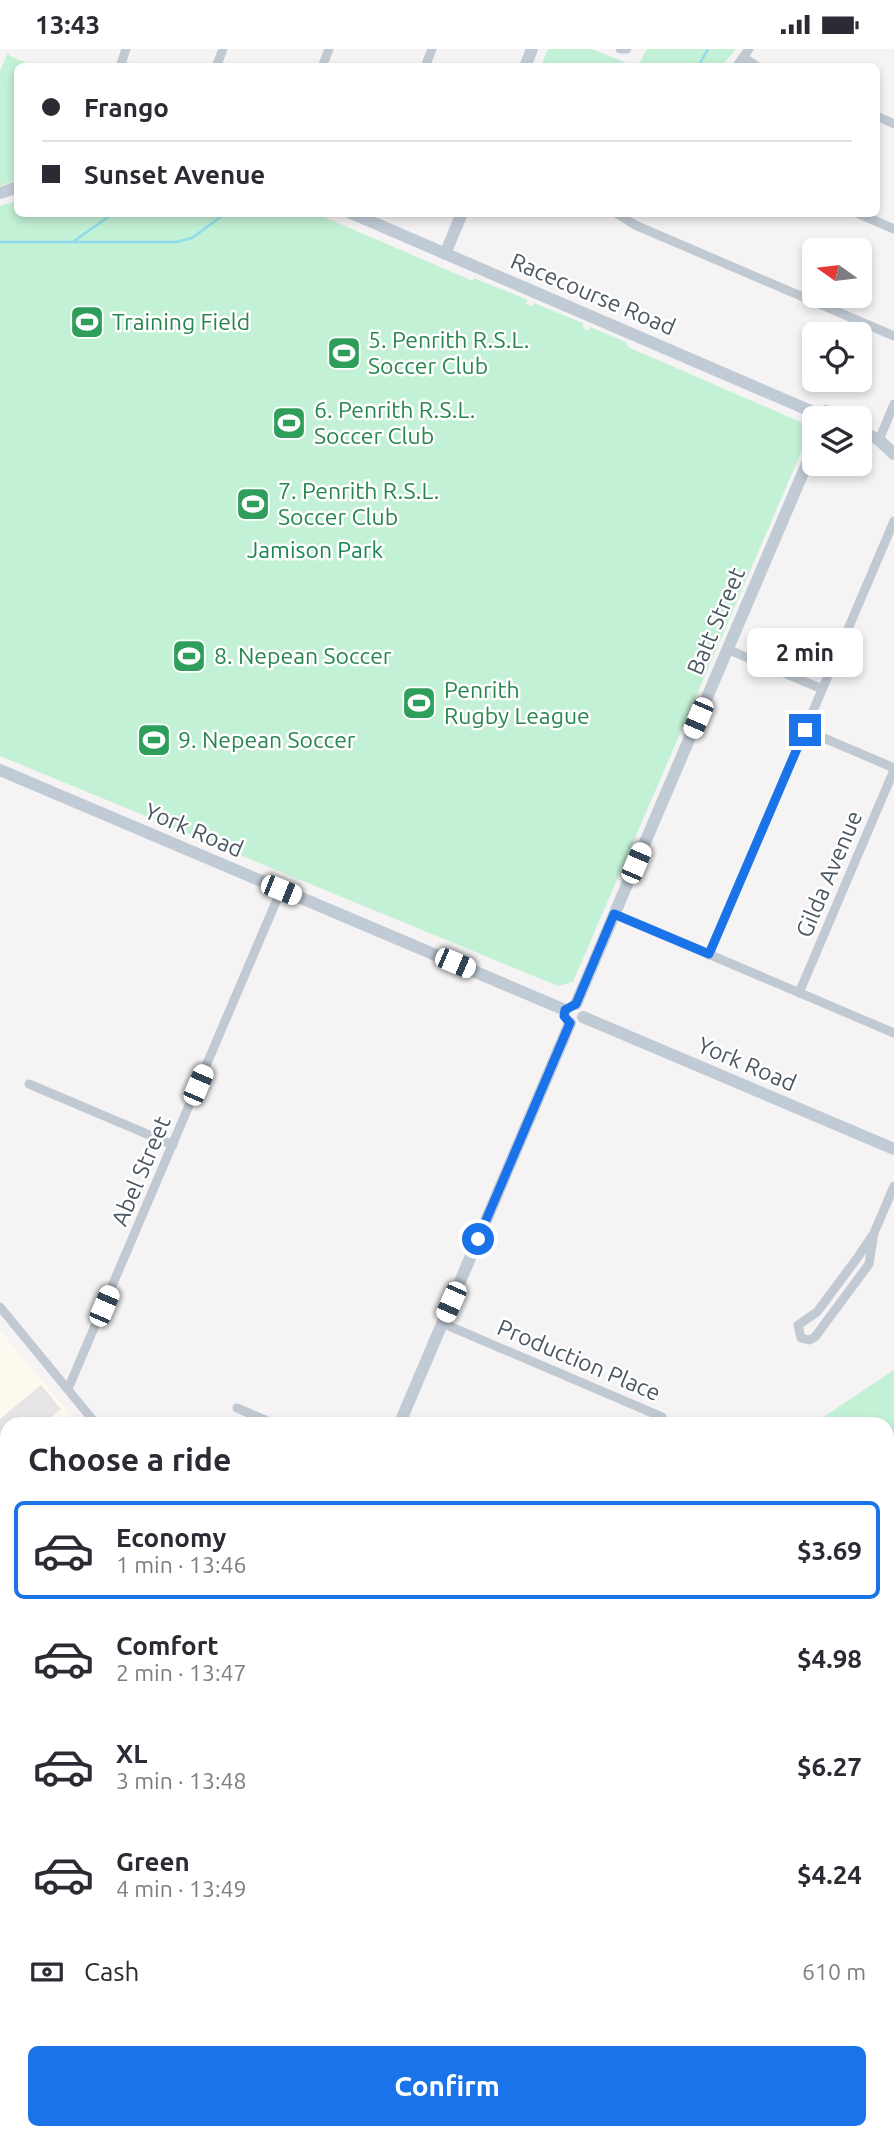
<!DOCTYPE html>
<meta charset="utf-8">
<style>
body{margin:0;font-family:Ubuntu,sans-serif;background:#f2f2f3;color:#2b2b33;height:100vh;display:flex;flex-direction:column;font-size:26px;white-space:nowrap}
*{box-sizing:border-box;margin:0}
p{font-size:23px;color:#7c7c81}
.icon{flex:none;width:38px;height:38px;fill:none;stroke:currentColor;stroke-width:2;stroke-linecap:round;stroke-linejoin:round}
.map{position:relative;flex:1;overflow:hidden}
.panel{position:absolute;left:0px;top:1368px;width:894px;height:723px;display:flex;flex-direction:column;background:#fff;border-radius:21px 21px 0 0;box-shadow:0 4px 10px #0003}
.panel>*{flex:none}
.banner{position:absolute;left:14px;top:14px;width:866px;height:154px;border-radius:10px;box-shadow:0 4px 10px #0003;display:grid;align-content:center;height:154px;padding:0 28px;background:#fff}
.needle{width:46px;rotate:284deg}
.tools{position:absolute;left:802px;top:189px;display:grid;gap:14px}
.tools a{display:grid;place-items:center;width:70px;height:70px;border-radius:10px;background:#fff;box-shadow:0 4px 10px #0003;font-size:35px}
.end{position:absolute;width:32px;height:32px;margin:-16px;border:9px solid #1a73e8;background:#fff;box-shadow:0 0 0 4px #fff}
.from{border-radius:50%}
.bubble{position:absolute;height:49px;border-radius:10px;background:#fff;box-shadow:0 4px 10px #0003;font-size:23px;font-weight:700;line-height:49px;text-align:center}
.car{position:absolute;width:21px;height:42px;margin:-21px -10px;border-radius:9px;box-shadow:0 0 5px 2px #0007;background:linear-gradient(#fff 24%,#345 0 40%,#fff 0 76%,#345 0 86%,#fff 0)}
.banner b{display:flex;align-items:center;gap:24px;height:66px;font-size:26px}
.banner b+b{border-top:2px solid #e1e1e2}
.banner i{width:18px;height:18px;background:#2b2b33}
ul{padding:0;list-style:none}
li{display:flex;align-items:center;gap:21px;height:98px;margin:0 14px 10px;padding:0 14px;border:4px solid transparent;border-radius:10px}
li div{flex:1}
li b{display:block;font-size:26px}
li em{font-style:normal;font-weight:700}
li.selected{border-color:#1a73e8}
li>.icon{width:63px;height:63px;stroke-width:1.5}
h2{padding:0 28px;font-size:32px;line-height:84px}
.pay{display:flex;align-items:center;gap:18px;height:77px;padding:0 28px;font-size:26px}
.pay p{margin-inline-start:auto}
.cta{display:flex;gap:14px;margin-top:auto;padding:14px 28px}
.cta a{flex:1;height:80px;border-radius:10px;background:#1a73e8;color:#fff;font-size:28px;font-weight:700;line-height:80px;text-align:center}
.status{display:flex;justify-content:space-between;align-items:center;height:49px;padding:0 35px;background:#fff;direction:ltr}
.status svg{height:19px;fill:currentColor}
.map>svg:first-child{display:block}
.commercial{fill:#fdf9ef}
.education{fill:#e6e4e5}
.green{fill:#c3f1d5}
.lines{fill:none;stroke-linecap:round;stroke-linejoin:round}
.stream{stroke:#90daee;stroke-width:2.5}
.street{stroke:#c1cad2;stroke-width:9}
.secondary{stroke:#c1cbd6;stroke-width:12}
.primary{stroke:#b3c2d1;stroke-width:14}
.route{stroke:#1a73e8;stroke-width:9}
.labels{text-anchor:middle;stroke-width:5;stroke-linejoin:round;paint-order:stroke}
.street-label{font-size:23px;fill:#4a5661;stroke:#fff}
.leisure-label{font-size:23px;fill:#27864d;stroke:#fff;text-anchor:start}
.park-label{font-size:23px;fill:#17864f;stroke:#fff}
</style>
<div class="status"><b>13:43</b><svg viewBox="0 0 49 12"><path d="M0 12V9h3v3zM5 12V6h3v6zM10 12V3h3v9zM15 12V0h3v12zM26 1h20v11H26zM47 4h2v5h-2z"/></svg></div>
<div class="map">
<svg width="894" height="2091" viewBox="0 0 894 2091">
<rect width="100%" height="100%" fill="#f5f3f3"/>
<path class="commercial" d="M0 1281 78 1375 7 1376V1450L0 1456Z
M216 2084H299L304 2091H209Z
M502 2084 505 2091H371L366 2085Z"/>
<path class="education" d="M41 1336 61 1360 42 1375 7 1376V1404L3 1408 0 1404V1370Z
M892 1496 894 1497V1624L887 1622V1506Z"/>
<path class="green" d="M548 0H592L634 17H541Z
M647 0H736L722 17H638Z
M8 3 10 7 34 17 18 18 17 131 0 137V22Z
M17 152 18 164 317 165 473 232 474 229 528 251 526 255 533 257 534 254 583 274V279L589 282 590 278 626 293 628 298 812 378 573 933 558 937 0 707V157Z
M894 1321V1447L887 1455V1376L813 1375Z"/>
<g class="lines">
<path class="stream" d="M698 18 708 0
M74 192 114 164
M0 193H176L192 189 226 164
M887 1399 894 1394
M175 2091 182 2084"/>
<path class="street" d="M620 0H627
M743 8 758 18
M120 18 126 0
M216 18 223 0
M322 18 329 0
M425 18 432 0
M736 18 749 0
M877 67 894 75
M616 164 635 176 894 287
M857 164 894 180
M879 391 894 355
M727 600 822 640
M805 681 894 719
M614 865 894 984
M709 906 894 472
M799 944 894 721
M29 1035 173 1096
M874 1184 869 1215 815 1288 809 1291 801 1289 798 1276 817 1263 858 1208 874 1184 894 1137
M0 1258 97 1376
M442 1274 662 1368
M68 1340 281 841
M237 1359 277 1376
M887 1478 894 1467
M887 1710 894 1702
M887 1729 894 1736
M887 1863 894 1856
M0 1866 7 1875
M0 2000 7 1995
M656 2084 659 2091
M81 2091 87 2084
M552 2091 557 2088 564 2091
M756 2091 774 2084"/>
<path class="secondary" d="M525 18 532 0
M0 144 18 138
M351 164 820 366
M445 205 462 164
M818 369 826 362 834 369
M859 381 879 391 894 405
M0 721 565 961
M576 955 814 398
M583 968 894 1100
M399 1376 570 974"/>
<path class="primary" d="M0 1662 7 1671
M0 1690 7 1698
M314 2084 318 2091
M327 2084 332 2091"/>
</g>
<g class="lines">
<path class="route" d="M478 1190 570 974 564 967 565 961 576 955 614 865 709 905 805 681"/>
</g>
<defs>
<g id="stadium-square" transform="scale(1.75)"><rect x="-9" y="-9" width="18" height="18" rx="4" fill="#2e9e5b" stroke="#fff"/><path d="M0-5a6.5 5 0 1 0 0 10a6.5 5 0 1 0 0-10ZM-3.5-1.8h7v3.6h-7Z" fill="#fff"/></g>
</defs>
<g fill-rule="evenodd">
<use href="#stadium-square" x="87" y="273"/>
<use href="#stadium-square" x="344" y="304"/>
<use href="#stadium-square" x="289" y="374"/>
<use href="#stadium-square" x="253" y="455"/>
<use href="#stadium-square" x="189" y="607"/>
<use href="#stadium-square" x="419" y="654"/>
<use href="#stadium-square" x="154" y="691"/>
</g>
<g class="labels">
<g class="street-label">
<text transform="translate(593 245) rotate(23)" y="8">Racecourse Road</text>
<text transform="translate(716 572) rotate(-67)" y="8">Batt Street</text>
<text transform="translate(194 781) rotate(23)" y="8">York Road</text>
<text transform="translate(829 825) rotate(-67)" y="8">Gilda Avenue</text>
<text transform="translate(747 1015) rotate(23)" y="8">York Road</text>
<text transform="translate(141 1122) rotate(-67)" y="8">Abel Street</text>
<text transform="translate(579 1311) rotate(23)" y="8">Production Place</text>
</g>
<g class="leisure-label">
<text x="112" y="281">Training Field</text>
<text x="368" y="299">5. Penrith R.S.L.<tspan x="368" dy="26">Soccer Club</tspan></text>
<text x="314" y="369">6. Penrith R.S.L.<tspan x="314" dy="26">Soccer Club</tspan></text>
<text x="278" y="450">7. Penrith R.S.L.<tspan x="278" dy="26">Soccer Club</tspan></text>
<text x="214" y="615">8. Nepean Soccer</text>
<text x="444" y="649">Penrith<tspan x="444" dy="26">Rugby League</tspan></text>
<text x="178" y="699">9. Nepean Soccer</text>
</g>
<g class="park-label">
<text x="315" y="509">Jamison Park</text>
</g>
</g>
</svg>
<div class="tools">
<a><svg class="needle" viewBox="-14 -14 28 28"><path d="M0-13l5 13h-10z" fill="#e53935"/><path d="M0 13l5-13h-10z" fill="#7c7c81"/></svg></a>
<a><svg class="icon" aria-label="locate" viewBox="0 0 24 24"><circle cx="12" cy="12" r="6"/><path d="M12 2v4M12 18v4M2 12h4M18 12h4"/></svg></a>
<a><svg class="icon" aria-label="layers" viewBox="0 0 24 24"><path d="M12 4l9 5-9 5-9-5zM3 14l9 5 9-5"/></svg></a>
</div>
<i class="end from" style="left:478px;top:1190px"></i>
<i class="end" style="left:805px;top:681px"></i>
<div class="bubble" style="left:747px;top:579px;width:116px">2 min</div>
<i class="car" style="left:698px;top:669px;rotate:203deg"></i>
<i class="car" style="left:636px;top:814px;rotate:23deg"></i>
<i class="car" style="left:281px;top:841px;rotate:112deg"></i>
<i class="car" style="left:455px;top:914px;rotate:113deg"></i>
<i class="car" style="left:198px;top:1036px;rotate:23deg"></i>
<i class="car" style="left:451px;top:1253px;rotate:204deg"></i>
<i class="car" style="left:104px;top:1257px;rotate:23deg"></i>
<div class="banner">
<b><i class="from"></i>Frango</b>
<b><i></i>Sunset Avenue</b>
</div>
<section class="panel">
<h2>Choose a ride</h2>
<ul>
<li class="selected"><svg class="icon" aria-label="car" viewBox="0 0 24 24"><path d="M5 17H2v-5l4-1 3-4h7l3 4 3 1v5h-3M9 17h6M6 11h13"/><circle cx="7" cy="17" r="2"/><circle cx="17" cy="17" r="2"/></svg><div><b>Economy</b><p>1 min · 13:46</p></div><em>$3.69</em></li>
<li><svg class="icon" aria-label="car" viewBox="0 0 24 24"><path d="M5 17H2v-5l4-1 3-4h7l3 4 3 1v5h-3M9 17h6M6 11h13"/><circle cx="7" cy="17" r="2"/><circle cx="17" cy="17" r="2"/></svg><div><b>Comfort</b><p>2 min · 13:47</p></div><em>$4.98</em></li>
<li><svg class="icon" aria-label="car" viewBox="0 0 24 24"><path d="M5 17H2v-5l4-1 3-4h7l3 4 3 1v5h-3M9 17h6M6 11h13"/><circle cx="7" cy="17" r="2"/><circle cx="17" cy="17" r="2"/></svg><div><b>XL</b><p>3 min · 13:48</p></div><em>$6.27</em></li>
<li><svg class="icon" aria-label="car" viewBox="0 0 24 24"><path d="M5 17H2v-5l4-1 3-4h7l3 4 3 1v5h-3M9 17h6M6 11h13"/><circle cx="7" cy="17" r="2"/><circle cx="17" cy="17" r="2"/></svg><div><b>Green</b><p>4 min · 13:49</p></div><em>$4.24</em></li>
</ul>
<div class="pay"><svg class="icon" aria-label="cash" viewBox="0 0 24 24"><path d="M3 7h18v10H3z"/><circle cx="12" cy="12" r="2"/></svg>Cash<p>610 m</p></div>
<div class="cta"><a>Confirm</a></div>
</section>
</div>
